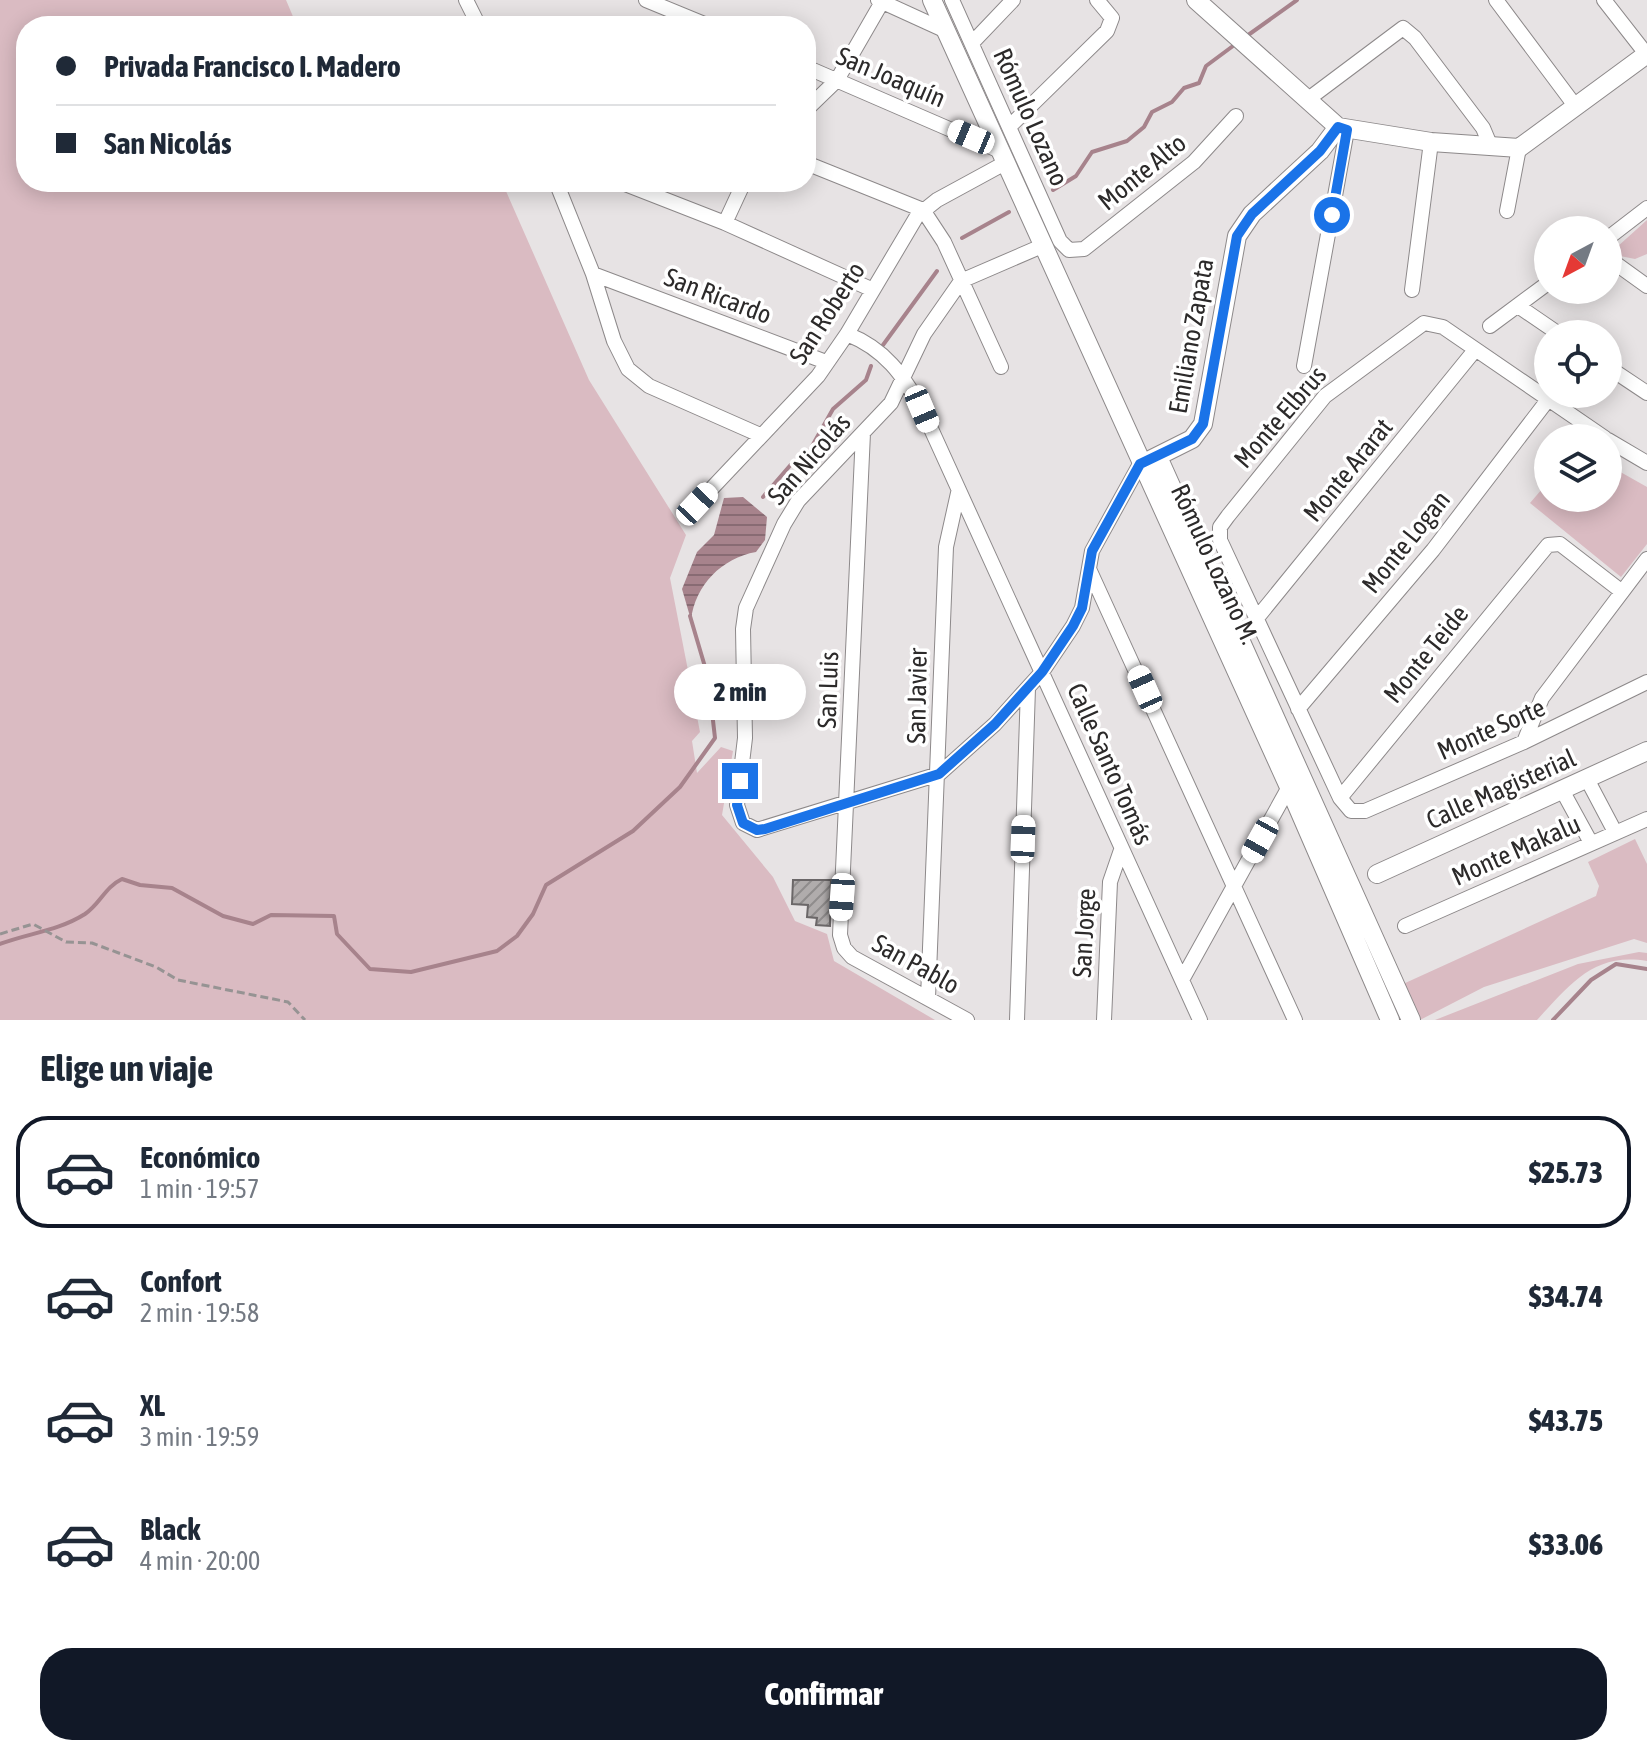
<!DOCTYPE html>
<html lang="es">
<meta charset="utf-8">
<style>
body{margin:0;font-family:"Asap Condensed",sans-serif;background:#f2f2f3;color:#1f2937;height:100vh;display:flex;flex-direction:column;font-size:30px;white-space:nowrap}
*{box-sizing:border-box;margin:0}
p{font-size:26px;color:#747a83}
.icon{flex:none;width:44px;height:44px;fill:none;stroke:currentColor;stroke-width:2;stroke-linecap:round;stroke-linejoin:round}
.map{position:relative;height:1020px;overflow:hidden}
.sheet{display:flex;flex-direction:column;background:#fff;flex:1}
.sheet>*{flex:none}
.guide{position:absolute;left:16px;top:16px;width:800px;height:176px;border-radius:32px;box-shadow:0 4px 20px #0003;display:grid;align-content:center;height:176px;padding:0 40px;background:#fff}
.needle{width:52px;rotate:221deg}
.controls{position:absolute;left:1534px;top:216px;display:grid;gap:16px}
.controls a{display:grid;place-items:center;width:88px;height:88px;border-radius:50%;background:#fff;box-shadow:0 4px 20px #0003;font-size:40px}
.end{position:absolute;width:36px;height:36px;margin:-18px;border:10px solid #1a73e8;background:#fff;box-shadow:0 0 0 4px #fff}
.from{border-radius:50%}
.bubble{position:absolute;height:56px;border-radius:28px;background:#fff;box-shadow:0 4px 20px #0003;font-size:26px;font-weight:800;line-height:56px;text-align:center}
.car{position:absolute;width:24px;height:48px;margin:-24px -12px;border-radius:10px;box-shadow:0 0 6px 2px #0007;background:linear-gradient(#fff 24%,#345 0 40%,#fff 0 76%,#345 0 86%,#fff 0)}
.guide b{display:flex;align-items:center;gap:28px;height:76px;font-size:30px}
.guide b+b{border-top:2px solid #e0e1e3}
.guide i{width:20px;height:20px;background:#1f2937}
ul{padding:0;list-style:none}
li{display:flex;align-items:center;gap:24px;height:112px;margin:0 16px 12px;padding:0 24px;border:4px solid transparent;border-radius:32px}
li div{flex:1}
li b{display:block;font-size:30px}
li em{font-style:normal;font-weight:800}
li.selected{border-color:#111827}
li>.icon{width:72px;height:72px;stroke-width:1.5}
h2{padding:0 40px;font-size:36px;line-height:96px}
.button{display:flex;gap:16px;margin-top:auto;padding:16px 40px}
.button a{flex:1;height:92px;border-radius:32px;background:#111827;color:#fff;font-size:32px;font-weight:800;line-height:92px;text-align:center}
.map>svg:first-child{display:block}
.green{fill:#dabbc2}
.water{fill:url(#water-rules)}
.lines{fill:none;stroke-linecap:round;stroke-linejoin:round}
.stream{stroke:#a7838c;stroke-width:4}
.building{fill:url(#building-hatch);stroke:#6b6768;stroke-width:2}
.minor-casing{stroke:#8d898a;stroke-width:16}
.tertiary-casing{stroke:#8d898a;stroke-width:20}
.path{stroke:#969393;stroke-width:3;stroke-dasharray:8 4;stroke-linecap:butt}
.minor{stroke:#fff;stroke-width:14}
.tertiary{stroke:#fff;stroke-width:18}
.route{stroke:#1a73e8;stroke-width:10}
.labels{text-anchor:middle;stroke-width:7;stroke-linejoin:round;paint-order:stroke}
.street-label{font-size:26px;fill:#2c2a2a;stroke:#fff}
</style>
<div class="map">
<svg width="1647" height="1020" viewBox="0 0 1647 1020">
<defs>
<pattern id="water-rules" width="6" height="5" patternUnits="userSpaceOnUse" patternTransform="scale(2)"><rect width="6" height="5" fill="#a7838c"/><path d="M0 2.5h6" fill="none" stroke="#886b73"/></pattern>
<pattern id="building-hatch" width="6" height="6" patternUnits="userSpaceOnUse" patternTransform="scale(2)"><rect width="6" height="6" fill="#b0acac"/><path d="M-1 1l2-2M0 6l6-6M5 7l2-2" fill="none" stroke="#8f8c8c"/></pattern>
</defs>
<rect width="100%" height="100%" fill="#e7e3e4"/>
<path class="green" d="M0 0H286L297 26H26V182H502L589 380 686 535 670 578 700 732 692 741 697 773 721 747 733 751 722 815 773 877 795 921 827 934 834 961 935 1020H0Z
M1647 220V254L1635 259 1620 256 1617 247Z
M1608 465 1647 487V544L1621 577 1530 503 1548 482V498H1608Z
M1635 839 1647 864V943L1634 939 1484 987 1420 1020 1403 984 1596 896 1599 886 1588 862Z
M1639 952 1647 953V961C1593 952 1570 985 1537 1020H1435L1578 964Z"/>
<path class="water" d="M743 497 767 517 765 540 756 552C722 558 695 585 691 620L682 589 697 552 714 535 724 498Z"/>
<g class="lines">
<path class="stream" d="M1244 38 1297 0
M1053 190 1076 176 1092 152 1127 141 1144 127 1152 112 1172 102 1184 88 1199 83 1206 66 1237 43
M962 238 1009 212
M883 345 937 271
M763 497 794 461 807 455 833 409 866 380 871 366
M0 944C29 933 58 931 85 914 100 904 105 887 122 879L140 885 172 888 223 916 253 924 271 915 334 916 337 934 370 969 411 972 497 951 517 936 533 914 546 885 633 831 680 787 715 738 708 677 690 616
M1553 1020 1591 980 1616 964 1647 969"/>
</g>
<path class="building" d="M793 880H831L830 926 816 925 817 918 807 917 808 905 792 904Z"/>
<g class="lines">
<g class="minor-casing">
<path id="minor" d="M466 0 479 26
M646 0 709 26
M878 0 946 31
M952 0 1060 241 1069 250 1084 249 1194 162 1236 116
M1496 0 1576 107
M1604 0 1647 55
M972 43 1013 0
M806 67 1000 151
M1307 100 1403 28 1415 38 1483 128 1491 147
M806 110 837 80 882 2
M1010 126 1107 31 1112 18 1097 0
M806 163 923 210 944 242 1001 367
M556 182 593 274 614 341 628 369 649 386 760 435
M620 182 725 223 873 290
M1507 211 1519 148
M725 223 744 182
M1608 238 1647 208
M1042 246 961 281 924 334 891 403 798 501 784 524 746 608 743 629 745 738 737 805 743 823 757 830 939 774 995 724 1042 672 1073 626 1082 608 1092 551 1140 464
M1608 258 1647 286
M593 274 826 362
M1412 290 1431 142
M1518 306 1559 334
M1490 326 1548 283
M847 334C885 349 903 375 922 409L1200 1020
M1304 366 1347 130
M1608 367 1647 393
M863 433 840 935 844 948 852 957 967 1020
M1605 438 1443 327 1424 323 1325 396 1228 516 1220 527V540L1340 798 1351 811H1365L1524 742 1647 682
M1608 440 1647 463
M697 504 818 376 847 334 917 216 937 200 1005 163
M1089 569 1295 1020
M1257 618 1475 350
M1298 709 1433 550 1547 401
M1524 742 1542 698 1647 559
M1587 779 1615 832
M1562 790 1591 843
M1340 798 1548 545 1560 544 1621 591
M1405 926 1647 819
M1183 978 1289 787
M928 998 946 547 958 493
M1017 1020 1028 688
M1104 1020 1110 882 1121 850"/>
</g>
<g class="tertiary-casing">
<path id="tertiary" d="M932 0 1289 787 1390 1020
M1196 0 1338 127 1431 142 1519 148 1647 54
M1158 457 1411 1020
M1148 461 1192 439 1203 424 1237 236 1252 214 1320 151 1338 127
M1377 874 1647 751"/>
</g>
<path class="path" d="M0 934 33 924 66 942 92 943 156 967 178 980 288 1002 305 1020"/>
<use href="#minor" class="minor"/>
<use href="#tertiary" class="tertiary"/>
</g>
<g class="lines">
<path class="route" d="M740 781 737 805 743 823 757 830 765 829 939 774 995 724 1042 672 1073 626 1082 608 1092 551 1140 464 1192 439 1203 424 1237 236 1252 214 1320 151 1338 127 1347 130 1332 215"/>
</g>
<g class="labels">
<g class="street-label">
<text transform="translate(891 77) rotate(23)" y="9">San Joaquín</text>
<text transform="translate(1031 117) rotate(66)" y="9">Rómulo Lozano</text>
<text transform="translate(1142 172) rotate(-39)" y="9">Monte Alto</text>
<text transform="translate(718 296) rotate(21)" y="9">San Ricardo</text>
<text transform="translate(827 313) rotate(-57)" y="9">San Roberto</text>
<text transform="translate(1191 336) rotate(-80)" y="9">Emiliano Zapata</text>
<text transform="translate(1280 417) rotate(-49)" y="9">Monte Elbrus</text>
<text transform="translate(809 459) rotate(-49)" y="9">San Nicolás</text>
<text transform="translate(1348 470) rotate(-51)" y="9">Monte Ararat</text>
<text transform="translate(1406 542) rotate(-51)" y="9">Monte Logan</text>
<text transform="translate(1215 564) rotate(65)" y="9">Rómulo Lozano M.</text>
<text transform="translate(1426 654) rotate(-51)" y="9">Monte Teide</text>
<text transform="translate(828 690) rotate(-88)" y="9">San Luis</text>
<text transform="translate(917 696) rotate(-89)" y="9">San Javier</text>
<text transform="translate(1491 729) rotate(-24)" y="9">Monte Sorte</text>
<text transform="translate(1110 764) rotate(66)" y="9">Calle Santo Tomás</text>
<text transform="translate(1501 789) rotate(-24)" y="9">Calle Magisterial</text>
<text transform="translate(1516 850) rotate(-24)" y="9">Monte Makalu</text>
<text transform="translate(1084 933) rotate(-87)" y="9">San Jorge</text>
<text transform="translate(916 964) rotate(29)" y="9">San Pablo</text>
</g>
</g>
</svg>
<div class="controls">
<a><svg class="needle" viewBox="-14 -14 28 28"><path d="M0-13l5 13h-10z" fill="#e53935"/><path d="M0 13l5-13h-10z" fill="#747a83"/></svg></a>
<a><svg class="icon" aria-label="locate" viewBox="0 0 24 24"><circle cx="12" cy="12" r="6"/><path d="M12 2v4M12 18v4M2 12h4M18 12h4"/></svg></a>
<a><svg class="icon" aria-label="layers" viewBox="0 0 24 24"><path d="M12 4l9 5-9 5-9-5zM3 14l9 5 9-5"/></svg></a>
</div>
<i class="end from" style="left:1332px;top:215px"></i>
<i class="end" style="left:740px;top:781px"></i>
<div class="bubble" style="left:674px;top:664px;width:132px">2 min</div>
<i class="car" style="left:971px;top:137px;rotate:293deg"></i>
<i class="car" style="left:922px;top:409px;rotate:157deg"></i>
<i class="car" style="left:697px;top:504px;rotate:43deg"></i>
<i class="car" style="left:1145px;top:689px;rotate:336deg"></i>
<i class="car" style="left:1023px;top:839px;rotate:2deg"></i>
<i class="car" style="left:1260px;top:840px;rotate:209deg"></i>
<i class="car" style="left:842px;top:897px;rotate:184deg"></i>
<div class="guide">
<b><i class="from"></i>Privada Francisco I. Madero</b>
<b><i></i>San Nicolás</b>
</div>
</div>
<section class="sheet">
<h2>Elige un viaje</h2>
<ul>
<li class="selected"><svg class="icon" aria-label="car" viewBox="0 0 24 24"><path d="M5 17H2v-5l4-1 3-4h7l3 4 3 1v5h-3M9 17h6M6 11h13"/><circle cx="7" cy="17" r="2"/><circle cx="17" cy="17" r="2"/></svg><div><b>Económico</b><p>1 min · 19:57</p></div><em>$25.73</em></li>
<li><svg class="icon" aria-label="car" viewBox="0 0 24 24"><path d="M5 17H2v-5l4-1 3-4h7l3 4 3 1v5h-3M9 17h6M6 11h13"/><circle cx="7" cy="17" r="2"/><circle cx="17" cy="17" r="2"/></svg><div><b>Confort</b><p>2 min · 19:58</p></div><em>$34.74</em></li>
<li><svg class="icon" aria-label="car" viewBox="0 0 24 24"><path d="M5 17H2v-5l4-1 3-4h7l3 4 3 1v5h-3M9 17h6M6 11h13"/><circle cx="7" cy="17" r="2"/><circle cx="17" cy="17" r="2"/></svg><div><b>XL</b><p>3 min · 19:59</p></div><em>$43.75</em></li>
<li><svg class="icon" aria-label="car" viewBox="0 0 24 24"><path d="M5 17H2v-5l4-1 3-4h7l3 4 3 1v5h-3M9 17h6M6 11h13"/><circle cx="7" cy="17" r="2"/><circle cx="17" cy="17" r="2"/></svg><div><b>Black</b><p>4 min · 20:00</p></div><em>$33.06</em></li>
</ul>
<div class="button"><a>Confirmar</a></div>
</section>
